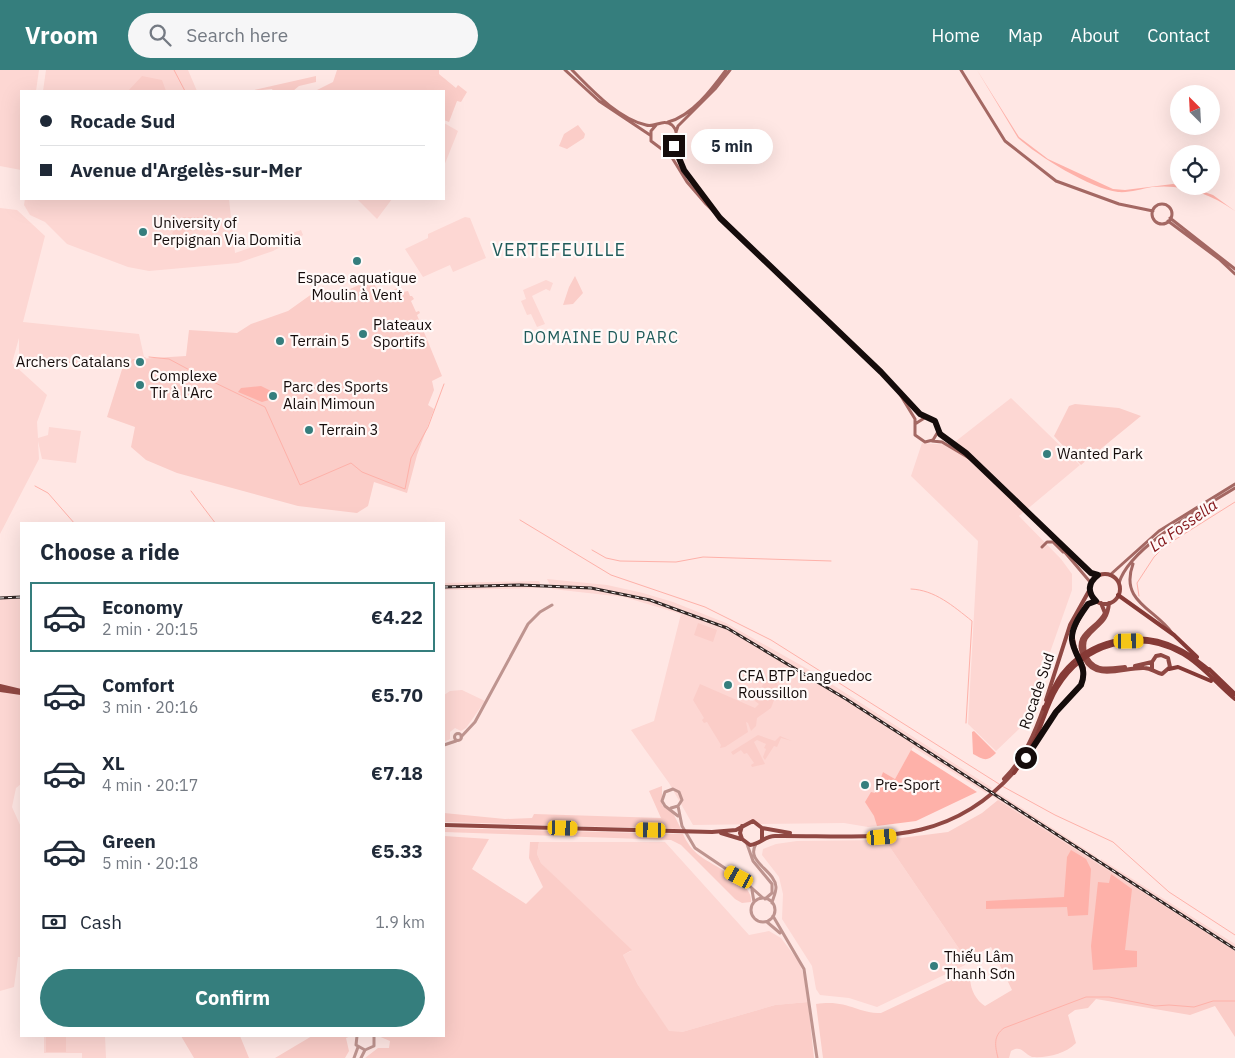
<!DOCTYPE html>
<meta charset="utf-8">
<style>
body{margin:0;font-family:"IBM Plex Sans",sans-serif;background:#f6f6f7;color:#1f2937;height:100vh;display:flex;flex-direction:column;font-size:19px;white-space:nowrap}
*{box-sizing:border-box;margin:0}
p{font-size:16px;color:#747a83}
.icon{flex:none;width:28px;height:28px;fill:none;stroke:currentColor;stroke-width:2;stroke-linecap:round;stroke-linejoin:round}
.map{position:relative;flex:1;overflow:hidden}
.sheet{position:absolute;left:20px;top:452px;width:425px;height:515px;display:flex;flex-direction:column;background:#fff;border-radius:0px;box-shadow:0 5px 20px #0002}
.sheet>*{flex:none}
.hud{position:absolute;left:20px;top:20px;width:425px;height:110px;border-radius:0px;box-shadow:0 5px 20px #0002;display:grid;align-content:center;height:110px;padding:0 20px;background:#fff}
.needle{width:32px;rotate:336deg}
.tools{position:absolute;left:1170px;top:15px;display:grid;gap:10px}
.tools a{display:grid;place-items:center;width:50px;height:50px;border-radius:50%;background:#fff;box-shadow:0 5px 20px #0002;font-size:25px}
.end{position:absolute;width:22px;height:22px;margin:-11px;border:6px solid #150c0b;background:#fff;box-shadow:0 0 0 2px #fff}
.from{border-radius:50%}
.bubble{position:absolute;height:35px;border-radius:18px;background:#fff;box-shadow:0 5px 20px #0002;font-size:16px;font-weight:700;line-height:35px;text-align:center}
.car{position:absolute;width:15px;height:30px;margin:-15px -8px;border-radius:6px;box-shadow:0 0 4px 1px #0007;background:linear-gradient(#f5c518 24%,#345 0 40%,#f5c518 0 76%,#345 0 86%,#f5c518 0)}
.hud b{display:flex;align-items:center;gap:18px;height:48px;font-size:19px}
.hud b+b{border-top:1px solid #e0e1e3}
.hud i{width:12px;height:12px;background:#1f2937}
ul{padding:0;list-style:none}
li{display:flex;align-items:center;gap:15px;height:70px;margin:0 10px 8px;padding:0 10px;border:2px solid transparent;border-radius:0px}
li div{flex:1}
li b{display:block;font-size:19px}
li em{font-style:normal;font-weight:700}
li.selected{border-color:#357e7d}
li>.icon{width:45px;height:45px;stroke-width:1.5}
h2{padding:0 20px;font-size:22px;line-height:60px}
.pay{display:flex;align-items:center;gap:12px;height:55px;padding:0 20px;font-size:19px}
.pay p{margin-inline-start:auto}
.action{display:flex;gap:10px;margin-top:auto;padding:10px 20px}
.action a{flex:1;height:58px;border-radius:30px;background:#357e7d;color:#fff;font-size:20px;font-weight:700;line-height:58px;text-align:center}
header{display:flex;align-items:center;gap:30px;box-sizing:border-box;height:70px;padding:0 25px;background:#357e7d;color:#fff}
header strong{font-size:24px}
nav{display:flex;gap:28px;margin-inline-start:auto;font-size:18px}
.search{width:350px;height:45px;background:#f6f6f7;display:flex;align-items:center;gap:12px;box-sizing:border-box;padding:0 18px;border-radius:28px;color:#747a83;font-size:19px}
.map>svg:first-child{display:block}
.built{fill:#fdd7d3}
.green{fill:#fbcdc8}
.water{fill:#feb1a9}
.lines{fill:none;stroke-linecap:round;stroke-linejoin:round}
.stream{stroke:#feb1a9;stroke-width:1}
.tertiary{stroke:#be948f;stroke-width:3}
.secondary{stroke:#a46863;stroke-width:3}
.primary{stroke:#904843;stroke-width:4}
.trunk{stroke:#863a36;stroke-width:4}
.rail-casing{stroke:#312725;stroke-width:3}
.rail{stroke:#fff9f8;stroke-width:1;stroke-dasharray:4;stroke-linecap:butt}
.route{stroke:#150c0b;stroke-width:6}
.poi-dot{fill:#357e7d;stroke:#fff9f8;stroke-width:2}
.labels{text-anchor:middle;stroke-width:4.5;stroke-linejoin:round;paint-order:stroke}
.poi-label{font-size:15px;fill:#150c0b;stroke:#fff9f8;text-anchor:start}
.street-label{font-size:15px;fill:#150c0b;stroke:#fff9f8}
.neighbourhood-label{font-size:16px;letter-spacing:1px;fill:#215c5b;stroke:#fff9f8}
.water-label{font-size:16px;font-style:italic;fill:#831418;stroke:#fff9f8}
.quarter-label{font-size:18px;letter-spacing:1px;fill:#215c5b;stroke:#fff9f8}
</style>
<header>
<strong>Vroom</strong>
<div class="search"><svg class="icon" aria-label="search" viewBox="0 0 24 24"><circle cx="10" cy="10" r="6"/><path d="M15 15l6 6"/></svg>Search here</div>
<nav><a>Home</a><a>Map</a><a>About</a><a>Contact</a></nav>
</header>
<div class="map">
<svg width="1235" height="988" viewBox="0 0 1235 988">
<rect width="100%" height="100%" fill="#ffe7e4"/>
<path class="built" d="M0 0H39L36 21H21V100L0 96Z
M46 0H188L197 21H43Z
M444 53 458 61 444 96Z
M25 129H229L235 183 301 160 303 165 273 181 238 193 149 201 128 197 67 174 45 152 30 145 24 135Z
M357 129H392L377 149Z
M0 138 17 140 45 166 23 252 139 264 144 287 96 295 43 288 19 289V268L12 293 47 325 37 352 38 368 48 365 49 357 81 361 76 393 42 389 38 371 39 389 0 464Z
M465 147 470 148 486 188 453 202 450 195 423 207 405 179 428 168V164Z
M546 210 553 213 550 221 546 219 532 226 545 254 537 257 531 244 527 245 521 231 526 229 523 220Z
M1011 328 1080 395 1019 446 1061 489 1072 504V520L1036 622 1019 659 996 681 968 654 978 471 911 406 922 373 951 375Z
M547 509 607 515 643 523 673 532 726 553 813 602 992 718 986 723 913 677 895 709 883 702 875 724 877 756 868 757 844 753 693 755 669 713 631 660 654 651 681 544 624 527 552 519Z
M539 511 542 518 444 520V513Z
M2 526H21V714L16 718 12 737 21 757V887H18L14 917 0 921V531Z
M462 620 485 631 466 658 461 661 455 658 450 662V669L444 672V625L450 621Z
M997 722 1097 787V793L992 726Z
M885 770 966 889 965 895 877 937 849 928 820 925 816 919 812 896 782 849 783 824 779 807 762 785 763 779 776 774 797 771Z
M539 772H665L749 865 769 861 781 868 799 892 804 906 808 932 775 935 682 962H669L638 915 623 885 631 881 541 793 537 784Z
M1101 789 1235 874V881L1100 795Z
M44 966H105L106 988H82V983H44Z"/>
<path class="green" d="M337 0H439V4L456 18 458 15 467 22 461 32 457 31 449 52 444 50V21H315L333 12Z
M142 6 162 10 166 21H128Z
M316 6V12L299 16 293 21H273L272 19 250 21Z
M578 55 585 64 584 68 567 79 559 76 564 64Z
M182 147H215L218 159 185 161 182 166 172 164 174 159 181 157Z
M575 206 583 223 573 234 563 235 569 217Z
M372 209 380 226 400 217 403 222 408 221 410 226H412L414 229 411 231 416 242 419 241 420 243 417 245 442 306 432 311 434 320 428 335 434 339 417 385 407 423 374 412 368 436 357 443 298 436 177 403 146 390 131 377 135 357 107 347 124 293 138 289 186 286 189 260 237 263 251 254 288 241 323 216 328 229Z
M1075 334 1119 338 1141 346 1097 382 1093 379 1089 383V388L1081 395 1054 366 1069 336Z
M698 553 717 560 713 572 694 565Z
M767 606 775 610 779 617 771 638 757 648 756 656 751 661 748 653 746 652 748 662 725 677 720 678 721 675 707 652 704 653 702 650 704 648 693 630 700 614 755 638 759 634 755 631Z
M758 665 775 671 780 666 792 671 781 668 777 677 774 676 765 690 763 687 766 679 764 678 766 674 757 670 754 672 765 694 752 697 751 695 754 693 747 683 744 684 741 680 733 685 731 682Z
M662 716V735L673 743 681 759 444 752V743L505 749 532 748 534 744 661 748 649 721Z
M998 730 1235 881V967L1215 936 1190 945 1096 929 1088 938 1075 940 1068 945 1076 973C1065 984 1048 988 1032 987 1023 983 1021 975 1011 981L1009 988H823L816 934C847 929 856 943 881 943L955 908V904L967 901 971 904C968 915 975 930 985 936L1012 920 991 877 966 889 885 770 948 762 982 743Z
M444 758 683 764C687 773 692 780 700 786 713 796 754 813 751 832L742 833 735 829 681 775 671 770 444 762Z
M444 766 489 769 472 799 526 834 543 817 529 788 530 772H539L537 784 541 793 632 880 623 885 638 915 669 961 682 962 775 935 808 932 814 988H365L378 978H389L390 971 378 966H444Z
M46 966H66V982H46Z
M181 966H240L249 988H194Z
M312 966H351L346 968 349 981 345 988H275Z"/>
<path class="water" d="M977 0 1019 67 1048 89 1113 119 1125 120 1173 114 1193 118 1213 125 1235 141C1209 123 1184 114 1152 117 1141 119 1129 123 1118 122 1091 119 1038 86 1018 68Z
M261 316 277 324 279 327 262 332 238 322 241 318Z
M974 661 996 683C987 692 984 690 973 684L972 662Z
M911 680 977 722 916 751 877 756 874 746 865 732 871 722 875 723 883 702 895 709Z
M1071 780 1086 789 1091 799 1088 845 1068 846 1067 837 986 839V831L1064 827 1067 787Z
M1111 804 1132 819 1125 880 1137 881V897L1093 900 1091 876 1098 812 1109 813Z"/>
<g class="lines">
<path class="stream" d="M174 0 185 21
M149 287 169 289 197 304
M19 290 48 289 96 296 145 288
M199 305 265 337 300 415 351 393 362 402 405 419 411 388 428 357 444 314
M35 416 48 423 75 454
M191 421 216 454
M520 450 611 505 705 537 771 570 999 714
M592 480 606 488 620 491 676 492 703 487 831 491
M911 519C935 520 953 536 972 551L966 653
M1139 526 1137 513 1154 487 1165 476 1235 432
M1002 716 1055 745 1113 772 1169 822 1235 865
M998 988C995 976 993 966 1004 958L1086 927H1109L1155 936 1169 935 1194 937 1213 931H1235"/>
<path class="tertiary" d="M454.5 667a3.5 3.5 0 1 1 7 0a3.5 3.5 0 1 1-7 0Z
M461 667 475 652 528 554 540 542 552 535
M444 675 456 671
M678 736 682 756 695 778 744 811 763 828
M671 738 678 736 682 730 679 722 673 719 665 722 662 731 665 736 678 746
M747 774 753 791 772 814V823L765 829
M756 774C745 792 775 800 776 817 776 823 773 828 772 833
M752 820 754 832
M751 840a12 12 0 1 1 24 0a12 12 0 1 1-24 0Z
M773 846 804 899 817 988
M767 852 780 863
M357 966 356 975 365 980 374 976V966
M354 988 358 977
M361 988 365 980"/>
<path class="secondary" d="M565 0 599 31 650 65
M572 0C592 20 617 48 646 55 655 58 663 48 672 55 681 64 674 76 663 78
M961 0 1005 71 1056 111 1119 134 1153 141
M668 52C692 46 712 19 726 0
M657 54 651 61V71L671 86 687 112 706 134 881 303 920 344 935 351 939 360 933 370 925 372 915 365V349L898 321
M676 62 678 56 715 19 730 0
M674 72 681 94 711 137
M1152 144a10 10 0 1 1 20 0a10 10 0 1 1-20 0Z
M1170 148 1235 199
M1168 151 1219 189 1235 204
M915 354 926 347
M939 360 944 367 966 383 1080 493 1091 503 1098 505
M932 371 942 372 969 388
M1042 477 1047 472H1053L1063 482
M1063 480 1091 513
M1133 494C1119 532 1156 539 1172 563
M1110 505 1159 461 1235 414
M1119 513C1130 476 1203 438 1235 418"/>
<path class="primary" d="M1090 519a15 15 0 1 1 30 0a15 15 0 1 1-30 0Z
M1101 533 1105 543C1100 554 1087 559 1082 569 1079 576 1081 581 1084 588 1096 612 1124 597 1144 598 1152 598 1155 603 1162 604L1170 597 1168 588 1161 585 1156 586 1152 592V599
M1109 533C1107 554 1097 553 1086 568 1083 573 1084 578 1085 583 1092 603 1108 599 1125 597
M1135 596 1152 592
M0 616 21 621
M0 620 21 623
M1046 630 1070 555 1090 519
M1032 678 1056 641 1081 615 1084 598 1075 578 1072 564 1082 542 1088 534 1096 531
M1004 709C1024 689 1035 663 1044 637
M444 755 712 762 736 760 753 751 762 758V769
M742 756 740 763 742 769 750 775C760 774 765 766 775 766 869 765 945 780 1014 702
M762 758 790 763
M721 763 741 769"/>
<path class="trunk" d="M1118 525 1174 565 1197 587
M1169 599 1178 597 1211 611
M1209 599 1235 624
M1044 639C1049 627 1054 615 1062 604 1089 570 1138 558 1177 578 1189 583 1199 592 1209 600
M1014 703C1022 691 1030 680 1036 667 1043 651 1048 633 1057 618 1083 574 1138 558 1183 584 1202 595 1218 615 1235 629"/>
<g class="rail-casing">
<path id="rail" d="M444 517 520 515 591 518 650 530 727 558 846 629 1235 879
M0 528 21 527"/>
</g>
<use href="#rail" class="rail"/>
</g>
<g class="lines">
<path class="route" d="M674 76 684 100 720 148 881 302 920 344 935 351 940 364 966 383 1091 503 1098 505C1088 513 1087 522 1096 531L1088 534C1081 544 1071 557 1072 570 1074 587 1089 596 1081 615L1056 642 1026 688"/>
</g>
<g class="poi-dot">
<circle cx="143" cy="162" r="5"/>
<circle cx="357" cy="191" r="5"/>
<circle cx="363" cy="264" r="5"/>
<circle cx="280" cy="271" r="5"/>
<circle cx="140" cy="292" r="5"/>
<circle cx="140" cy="315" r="5"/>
<circle cx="273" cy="326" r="5"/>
<circle cx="309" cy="360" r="5"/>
<circle cx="1047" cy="384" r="5"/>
<circle cx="728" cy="615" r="5"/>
<circle cx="865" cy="715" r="5"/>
<circle cx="934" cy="896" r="5"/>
</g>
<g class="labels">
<g class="poi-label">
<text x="153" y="158">University of<tspan x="153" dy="17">Perpignan Via Domitia</tspan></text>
<text x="357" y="213" text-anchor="middle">Espace aquatique<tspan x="357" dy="17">Moulin à Vent</tspan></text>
<text x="373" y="260">Plateaux<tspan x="373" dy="17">Sportifs</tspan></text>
<text x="290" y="276">Terrain 5</text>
<text x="130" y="297" text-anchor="end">Archers Catalans</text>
<text x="150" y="311">Complexe<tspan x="150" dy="17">Tir à l'Arc</tspan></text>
<text x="283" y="322">Parc des Sports<tspan x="283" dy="17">Alain Mimoun</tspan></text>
<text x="319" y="365">Terrain 3</text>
<text x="1057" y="389">Wanted Park</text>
<text x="738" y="611">CFA BTP Languedoc<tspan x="738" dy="17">Roussillon</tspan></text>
<text x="875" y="720">Pre-Sport</text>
<text x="944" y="892">Thiếu Lâm<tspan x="944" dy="17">Thanh Sơn</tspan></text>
</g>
<g class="street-label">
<text transform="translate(1037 621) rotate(-71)" y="5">Rocade Sud</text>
</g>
<g class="neighbourhood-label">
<text x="601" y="273">DOMAINE DU PARC</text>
</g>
<g class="water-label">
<text transform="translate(1183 455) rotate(-35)" y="6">La Fossella</text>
</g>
<g class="quarter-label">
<text x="559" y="186">VERTEFEUILLE</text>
</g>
</g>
</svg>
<div class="tools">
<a><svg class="needle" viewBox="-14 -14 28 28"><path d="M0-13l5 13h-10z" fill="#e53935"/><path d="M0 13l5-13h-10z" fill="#747a83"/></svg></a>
<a><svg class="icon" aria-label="locate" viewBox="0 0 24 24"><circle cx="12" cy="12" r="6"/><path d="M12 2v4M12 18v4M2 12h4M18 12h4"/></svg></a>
</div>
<i class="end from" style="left:1026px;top:688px"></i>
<i class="end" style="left:674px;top:76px"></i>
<div class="bubble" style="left:691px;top:59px;width:82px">5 min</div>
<i class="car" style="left:1129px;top:571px;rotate:89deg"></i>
<i class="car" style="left:563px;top:758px;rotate:92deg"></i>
<i class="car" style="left:651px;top:760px;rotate:271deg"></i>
<i class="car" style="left:882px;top:767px;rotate:85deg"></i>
<i class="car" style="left:739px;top:807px;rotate:298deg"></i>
<div class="hud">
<b><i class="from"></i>Rocade Sud</b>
<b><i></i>Avenue d'Argelès-sur-Mer</b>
</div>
<section class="sheet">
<h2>Choose a ride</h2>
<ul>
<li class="selected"><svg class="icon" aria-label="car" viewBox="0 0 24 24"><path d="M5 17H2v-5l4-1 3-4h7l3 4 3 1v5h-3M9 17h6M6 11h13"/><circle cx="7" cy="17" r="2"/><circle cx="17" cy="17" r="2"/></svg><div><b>Economy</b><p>2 min · 20:15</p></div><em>€4.22</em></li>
<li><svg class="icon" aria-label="car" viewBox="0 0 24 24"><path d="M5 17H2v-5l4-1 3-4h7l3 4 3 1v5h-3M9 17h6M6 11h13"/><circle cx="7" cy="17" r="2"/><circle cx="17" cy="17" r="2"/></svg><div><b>Comfort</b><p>3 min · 20:16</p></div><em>€5.70</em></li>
<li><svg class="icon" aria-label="car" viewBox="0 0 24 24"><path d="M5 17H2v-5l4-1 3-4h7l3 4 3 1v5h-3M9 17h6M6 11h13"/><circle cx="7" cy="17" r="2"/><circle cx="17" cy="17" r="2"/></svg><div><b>XL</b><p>4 min · 20:17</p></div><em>€7.18</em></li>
<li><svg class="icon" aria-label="car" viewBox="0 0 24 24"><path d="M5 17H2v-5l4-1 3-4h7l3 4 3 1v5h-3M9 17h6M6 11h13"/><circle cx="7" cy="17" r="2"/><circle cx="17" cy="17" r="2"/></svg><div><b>Green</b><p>5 min · 20:18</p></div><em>€5.33</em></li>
</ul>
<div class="pay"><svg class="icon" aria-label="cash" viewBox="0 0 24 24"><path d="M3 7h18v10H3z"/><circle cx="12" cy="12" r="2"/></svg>Cash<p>1.9 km</p></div>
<div class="action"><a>Confirm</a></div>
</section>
</div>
